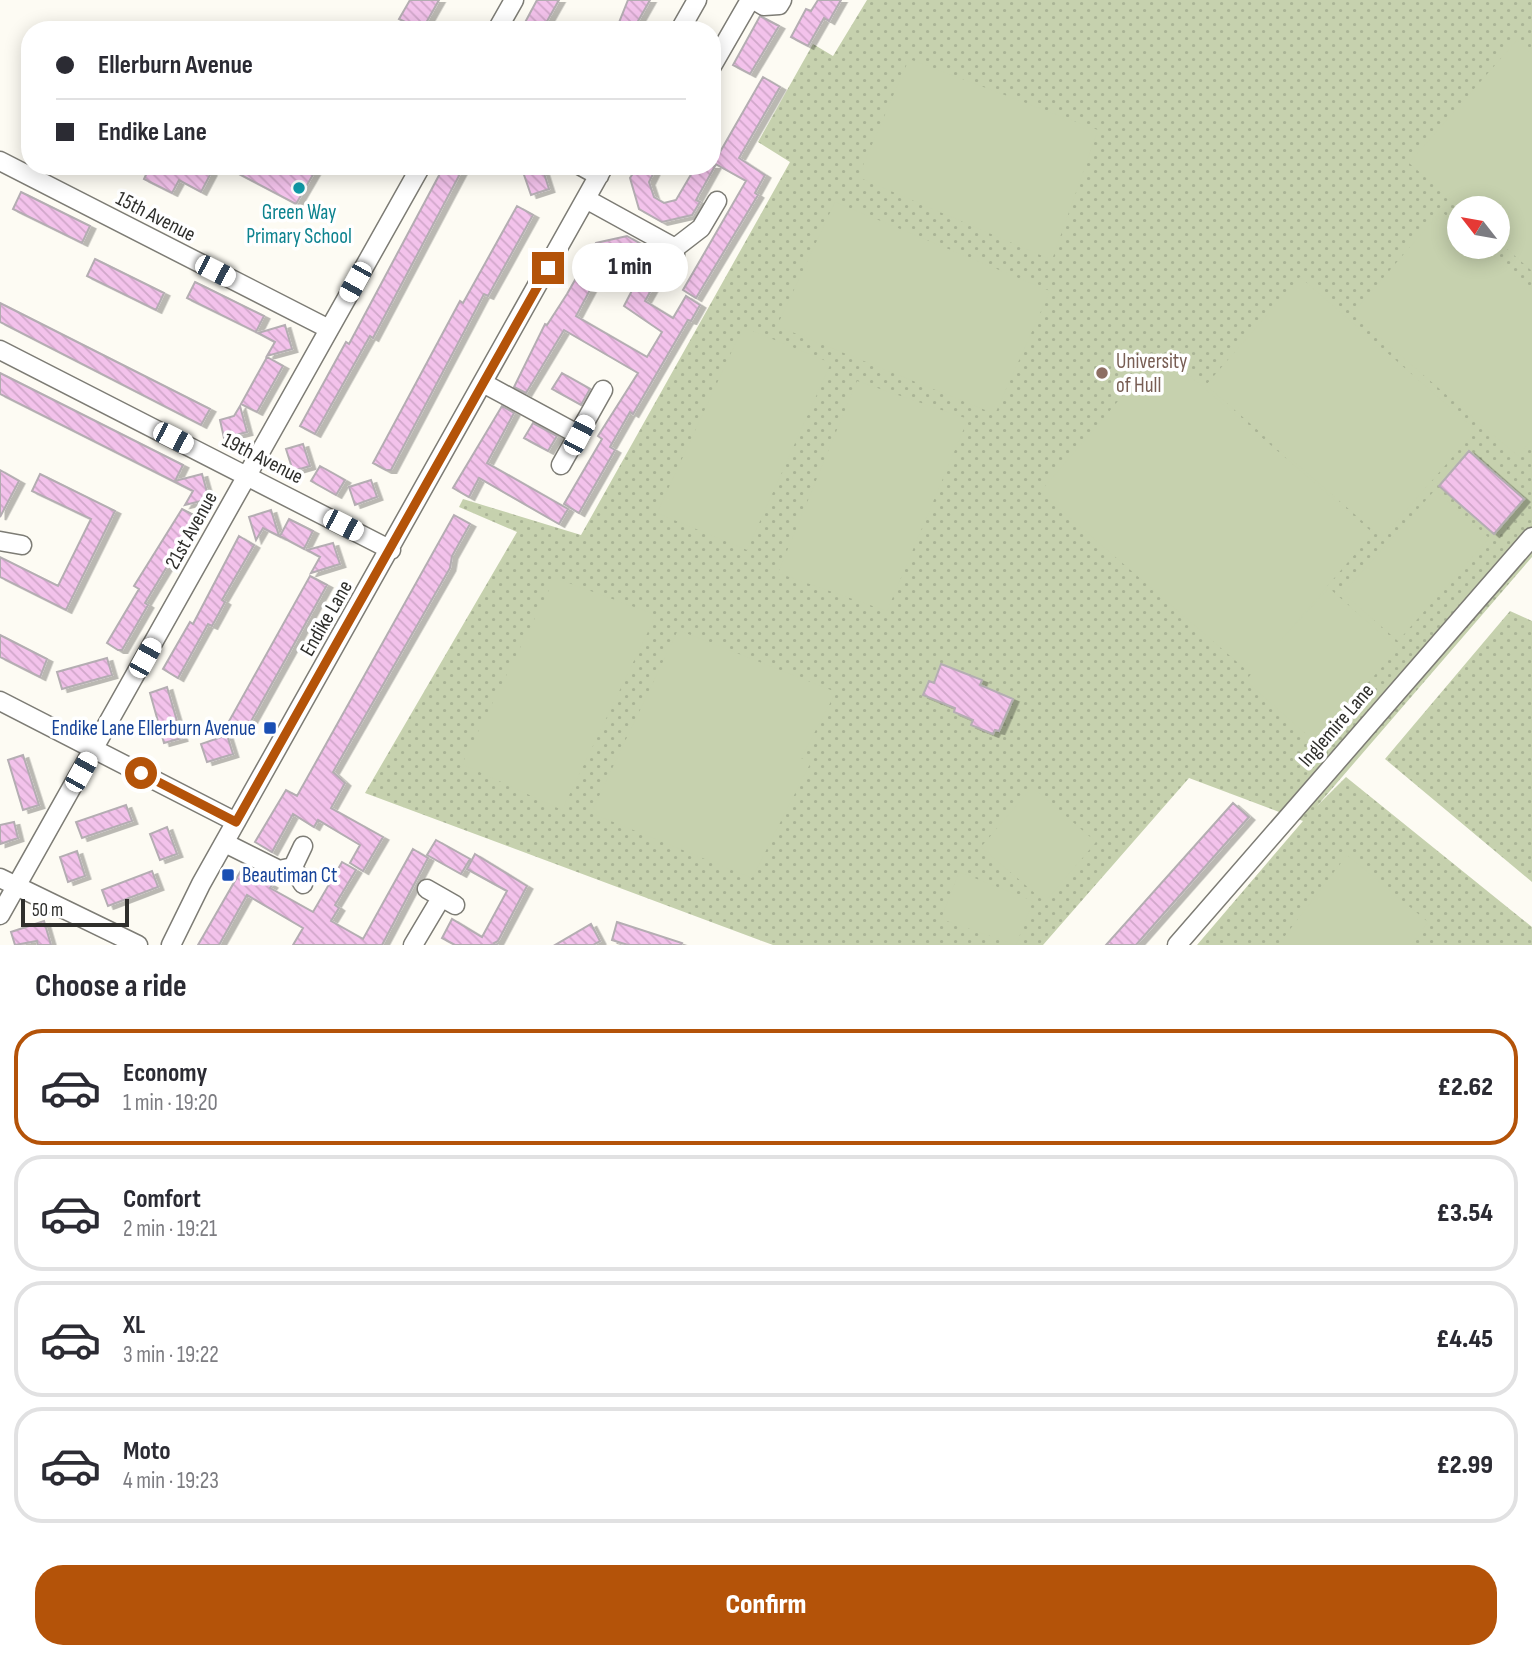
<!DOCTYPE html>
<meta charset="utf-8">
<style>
body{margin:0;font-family:"Sofia Sans Condensed",sans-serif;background:#f2f2f3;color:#2b2b33;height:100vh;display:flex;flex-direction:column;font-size:26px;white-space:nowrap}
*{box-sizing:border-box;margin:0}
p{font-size:23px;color:#7c7c81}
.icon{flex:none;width:38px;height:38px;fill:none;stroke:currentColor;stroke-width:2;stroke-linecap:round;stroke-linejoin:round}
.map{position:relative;height:945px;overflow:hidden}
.drawer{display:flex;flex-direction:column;background:#fff;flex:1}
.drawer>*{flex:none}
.top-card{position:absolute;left:21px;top:21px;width:700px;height:154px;border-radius:28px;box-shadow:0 4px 18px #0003;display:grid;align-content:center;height:154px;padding:0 35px;background:#fff}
.needle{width:46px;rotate:301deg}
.controls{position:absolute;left:1447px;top:196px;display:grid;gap:14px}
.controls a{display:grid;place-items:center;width:63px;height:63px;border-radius:50%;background:#fff;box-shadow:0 4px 18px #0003;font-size:35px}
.scale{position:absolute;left:21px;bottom:18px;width:108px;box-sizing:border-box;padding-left:7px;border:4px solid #2f2f2c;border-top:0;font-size:19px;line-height:24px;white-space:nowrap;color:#2f2f2c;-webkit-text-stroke:5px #fff;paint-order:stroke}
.end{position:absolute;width:32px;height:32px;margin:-16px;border:9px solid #b45309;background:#fff;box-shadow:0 0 0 4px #fff}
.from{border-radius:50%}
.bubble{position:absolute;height:49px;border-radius:24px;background:#fff;box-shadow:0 4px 18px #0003;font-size:23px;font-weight:800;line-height:49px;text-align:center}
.car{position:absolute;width:21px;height:42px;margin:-21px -10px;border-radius:9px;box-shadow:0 0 5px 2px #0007;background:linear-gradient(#fff 24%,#345 0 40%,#fff 0 76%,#345 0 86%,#fff 0)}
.top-card b{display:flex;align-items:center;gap:24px;height:66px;font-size:26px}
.top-card b+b{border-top:2px solid #e1e1e2}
.top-card i{width:18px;height:18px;background:#2b2b33}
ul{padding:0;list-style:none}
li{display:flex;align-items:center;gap:21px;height:116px;margin:0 14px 10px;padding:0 21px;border:4px solid #e1e1e2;border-radius:28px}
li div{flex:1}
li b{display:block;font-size:26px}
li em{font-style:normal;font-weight:800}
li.on{border-color:#b45309}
li>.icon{width:63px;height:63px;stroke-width:1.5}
h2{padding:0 35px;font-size:32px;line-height:84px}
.cta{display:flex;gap:14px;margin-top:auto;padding:14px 35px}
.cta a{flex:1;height:80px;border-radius:28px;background:#b45309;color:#fff;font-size:28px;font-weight:800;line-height:80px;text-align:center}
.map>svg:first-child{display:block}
.green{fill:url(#green-dots);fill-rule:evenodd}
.pitch{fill:#c6d1ae}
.building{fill:url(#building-back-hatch);stroke:#b4adb2;stroke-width:2;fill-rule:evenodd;filter:url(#shadow)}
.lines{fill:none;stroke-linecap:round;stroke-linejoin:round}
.minor-casing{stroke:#7d7c75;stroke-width:21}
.minor{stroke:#fff;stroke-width:18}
.route{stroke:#b45309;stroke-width:9}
.culture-dot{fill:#0f9aa8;stroke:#fff;stroke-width:2.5}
.education-dot{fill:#8d6e63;stroke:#fff;stroke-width:2.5}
.transit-dot{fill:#1a4fb4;stroke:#fff;stroke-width:2.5}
.labels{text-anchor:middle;stroke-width:7;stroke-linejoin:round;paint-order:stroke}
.culture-label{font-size:21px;fill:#0d838f;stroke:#fff}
.street-label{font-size:21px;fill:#2f2f2c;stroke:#fff}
.education-label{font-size:21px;fill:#785e54;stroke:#fff;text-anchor:start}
.transit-label{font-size:21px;fill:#164399;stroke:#fff;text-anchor:end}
</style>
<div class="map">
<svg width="1532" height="945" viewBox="0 0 1532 945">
<defs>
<pattern id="green-dots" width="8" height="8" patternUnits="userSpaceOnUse" patternTransform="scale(1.75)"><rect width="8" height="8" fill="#c6d1ae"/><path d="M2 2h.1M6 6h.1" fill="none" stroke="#aab496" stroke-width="1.8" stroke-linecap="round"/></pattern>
<pattern id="building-back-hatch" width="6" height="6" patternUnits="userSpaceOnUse" patternTransform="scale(1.75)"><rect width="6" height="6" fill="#f3c2eb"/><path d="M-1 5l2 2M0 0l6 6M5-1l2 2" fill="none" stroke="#d1a7ca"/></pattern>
<filter id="shadow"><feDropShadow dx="5.5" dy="3" stdDeviation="0" flood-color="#0004"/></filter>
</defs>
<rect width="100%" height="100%" fill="#fdfbf3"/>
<path class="green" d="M867 0H1532V557L1317 806 1346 777 1532 927V945H1197L1303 821 1189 778 1043 945H773L365 793 517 532 459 507 463 499 581 535 790 162 758 142 813 44 833 56ZM1460 208H1498V247H1460Z
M1510 611 1532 621V882L1385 759Z"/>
<path class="pitch" d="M1517 40 1532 54V271L1498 241V208H1461L1409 163Z
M909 59 1098 130 1052 260 858 177Z
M835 202 1050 291 995 414 777 326Z
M1441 211 1459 227 1460 247H1483L1532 289V439L1518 456 1352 314Z
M1300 277 1476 430 1382 538 1206 385Z
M743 327 831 363 747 550 657 513Z
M1161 351 1373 533 1280 641 1329 588 1398 649 1315 742 1246 681 1251 674 1040 492Z
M857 381 968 419 887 611 778 573Z
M1435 490 1489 538 1398 641 1343 593Z
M555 578 656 615 562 810 462 764Z
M678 630 836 692 801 758 811 762 752 878 591 813Z
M1032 787 1096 842 1045 902 981 847Z
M1347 855 1428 922 1411 945H1278Z
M959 872 1033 901 1016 945 941 919Z"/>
<path class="building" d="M410 0H439L422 30 399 19Z
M537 0H559L542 30H521Z
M628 0H650L633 30H616Z
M818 0H841L829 21 824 18 808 46 791 37 806 9 811 11Z
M760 16 779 26 750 74 733 65Z
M763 77 780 87 739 158 765 175 755 193 758 195 696 298 683 290 746 181 712 162V147L720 152Z
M150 166H198L211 173 201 192 179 180 172 193 144 179Z
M224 166H318L296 204Z
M444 166 462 170 373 338 370 336 315 434 300 426 346 342 349 344Z
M638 166H657L649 182 654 197 664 203 676 200 696 166H715L696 200 700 202 692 215 662 222 639 209 630 178Z
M542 167 549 189 531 195 523 172Z
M21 192 90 226 82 243 13 209Z
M517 206 533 215 488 296 484 294 391 470H386L373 463 460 301 463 303Z
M627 236 648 248 658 278 645 301 673 318 686 296 700 305 691 321 688 320 633 414 630 412 610 447 615 450 579 513 564 504 602 439 598 436 638 373 564 330 526 393 514 387 545 324 547 325 567 294 596 243ZM624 252 635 258 640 275 624 306 662 332 647 357 576 316 607 258Z
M95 259 164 293 156 310 87 276Z
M195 282 264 316 256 332 187 298Z
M0 303 210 409 201 425 0 322Z
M285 325 292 349 267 356 275 342 258 333Z
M267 357 283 366 257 412 241 404Z
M0 373 183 465 175 481 202 474 209 499 185 505 193 491 0 394Z
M562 373 590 389 581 405 552 389Z
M240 406 247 432 224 438 220 420 234 416Z
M502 406 514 413 487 463 568 509 559 524 479 478 469 497 453 488Z
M533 423 557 436 548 451 524 438Z
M303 444 310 466 293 471 286 449Z
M1469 451 1524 499 1494 534 1439 486Z
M320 466 345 480 336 495 311 481Z
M0 470 19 481 0 517Z
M40 474 115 511 66 610 0 577V557L58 586 91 519 32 491Z
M371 480 377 497 355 505 349 487Z
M182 509 197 517 145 603 148 605 122 650H118L107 643 139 589 134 586Z
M271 510 279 536 263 528 256 540 249 517Z
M454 515 470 524 452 556 450 568 333 772 345 783 331 808 383 837 363 871 350 863 360 845 318 820 314 827 293 814 272 852 255 842 286 790 297 796Z
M289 519 313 531 304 549 280 536Z
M239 536 254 545 222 600 225 602 212 626 208 624 178 678 163 669 190 622 193 624Z
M333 543 340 564 311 573 320 557 307 550Z
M310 576 327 585 245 732 228 723Z
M0 635 47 659 40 677 0 657Z
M107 658 112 675 62 689 57 672Z
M941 664 982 680 980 685 1013 699 999 731 995 730 993 734 971 725 973 720 954 712 955 708 923 695 929 681 934 683Z
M167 687 182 738 164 743 150 693Z
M227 735 233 754 207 762 201 744Z
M23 755 39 805 23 810 8 760Z
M1233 803 1249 817 1136 945H1106Z
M126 805 132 821 82 838 76 822Z
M14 822 18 838 0 844V825Z
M167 827 177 854 160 860 150 834Z
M436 840 470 859 461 874 427 855Z
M413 849 428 858 382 945H293L303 928 247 895 219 945H198L243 867 272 885 270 888 313 912 342 862 356 870 335 905 339 908 331 921 363 939Z
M77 851 85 876 68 882 60 857Z
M475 854 527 886 498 941 494 943 497 945H455L442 938 452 919 482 937 507 891 467 869Z
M152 871 158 887 108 906 102 890Z
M44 921 51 945H38L37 941 15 945 11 932Z
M617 922 682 943 681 945H628L612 940Z
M591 924 600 941 593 945H555Z"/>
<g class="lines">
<g class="minor-casing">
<path id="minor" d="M754 0 764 6 779 5 782 0
M497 30 514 0
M680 30 697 0
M712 66 750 0
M0 161 329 329
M581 166 599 176
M586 199 675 248
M675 275V248L701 228 717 201
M0 350 391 550
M483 383 579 435
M561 465 603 390
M0 541 22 545
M0 701 236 822
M225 843 279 870 293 867
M303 846 293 867 303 884
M0 878 138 945
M427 889 455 905
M0 915 421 166
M171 945 201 884 604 166
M413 945 441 898
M1177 945 1532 537"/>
</g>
<use href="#minor" class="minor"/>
</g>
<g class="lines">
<path class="route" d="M141 773 236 822 548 268"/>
</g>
<circle class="culture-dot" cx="299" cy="188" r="7"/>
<circle class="education-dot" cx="1102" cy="373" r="7"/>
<g class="transit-dot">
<rect x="263" y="721" width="14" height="14" rx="3.5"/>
<rect x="221" y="868" width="14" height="14" rx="3.5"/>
</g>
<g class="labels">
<g class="culture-label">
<text x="299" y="219">Green Way<tspan x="299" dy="24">Primary School</tspan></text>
</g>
<g class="street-label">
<text transform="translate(156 216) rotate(27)" y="7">15th Avenue</text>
<text transform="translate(263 458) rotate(27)" y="7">19th Avenue</text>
<text transform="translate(191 530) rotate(-61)" y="7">21st Avenue</text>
<text transform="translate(326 618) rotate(-60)" y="7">Endike Lane</text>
<text transform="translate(1336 725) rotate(-49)" y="7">Inglemire Lane</text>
</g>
<g class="education-label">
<text x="1116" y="368">University<tspan x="1116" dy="24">of Hull</tspan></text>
</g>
<g class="transit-label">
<text x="256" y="735">Endike Lane Ellerburn Avenue</text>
<text x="242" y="882" text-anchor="start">Beautiman Ct</text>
</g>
</g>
</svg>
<div class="controls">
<a><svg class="needle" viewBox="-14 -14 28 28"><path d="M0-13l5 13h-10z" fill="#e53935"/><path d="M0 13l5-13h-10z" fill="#7c7c81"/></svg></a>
</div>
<div class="scale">50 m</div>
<i class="end from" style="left:141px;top:773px"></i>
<i class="end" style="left:548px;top:268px"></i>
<div class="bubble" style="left:572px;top:243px;width:116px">1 min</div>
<i class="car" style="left:215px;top:271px;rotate:117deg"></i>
<i class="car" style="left:355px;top:282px;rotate:209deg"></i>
<i class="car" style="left:579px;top:435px;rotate:28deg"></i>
<i class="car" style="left:173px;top:438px;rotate:117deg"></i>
<i class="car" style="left:343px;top:525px;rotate:117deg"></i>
<i class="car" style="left:145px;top:658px;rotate:29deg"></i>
<i class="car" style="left:81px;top:772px;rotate:29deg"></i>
<div class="top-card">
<b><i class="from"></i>Ellerburn Avenue</b>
<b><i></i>Endike Lane</b>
</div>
</div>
<section class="drawer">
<h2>Choose a ride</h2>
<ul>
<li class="on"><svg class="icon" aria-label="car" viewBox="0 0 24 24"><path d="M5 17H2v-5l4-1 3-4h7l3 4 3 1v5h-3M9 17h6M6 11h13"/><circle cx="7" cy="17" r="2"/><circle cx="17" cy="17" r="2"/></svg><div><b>Economy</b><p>1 min · 19:20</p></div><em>£2.62</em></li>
<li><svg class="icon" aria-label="car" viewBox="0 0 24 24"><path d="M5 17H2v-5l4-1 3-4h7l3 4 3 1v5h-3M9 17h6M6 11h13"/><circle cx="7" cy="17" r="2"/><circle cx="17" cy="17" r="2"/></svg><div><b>Comfort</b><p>2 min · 19:21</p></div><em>£3.54</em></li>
<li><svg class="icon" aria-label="car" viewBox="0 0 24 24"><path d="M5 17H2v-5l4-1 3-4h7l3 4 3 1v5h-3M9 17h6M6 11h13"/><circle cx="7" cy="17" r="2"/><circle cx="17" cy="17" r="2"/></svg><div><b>XL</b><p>3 min · 19:22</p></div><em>£4.45</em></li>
<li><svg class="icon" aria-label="car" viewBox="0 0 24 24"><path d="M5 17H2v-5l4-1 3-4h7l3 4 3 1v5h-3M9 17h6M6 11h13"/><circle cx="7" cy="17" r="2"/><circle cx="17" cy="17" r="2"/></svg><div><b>Moto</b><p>4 min · 19:23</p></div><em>£2.99</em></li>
</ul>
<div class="cta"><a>Confirm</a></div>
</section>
